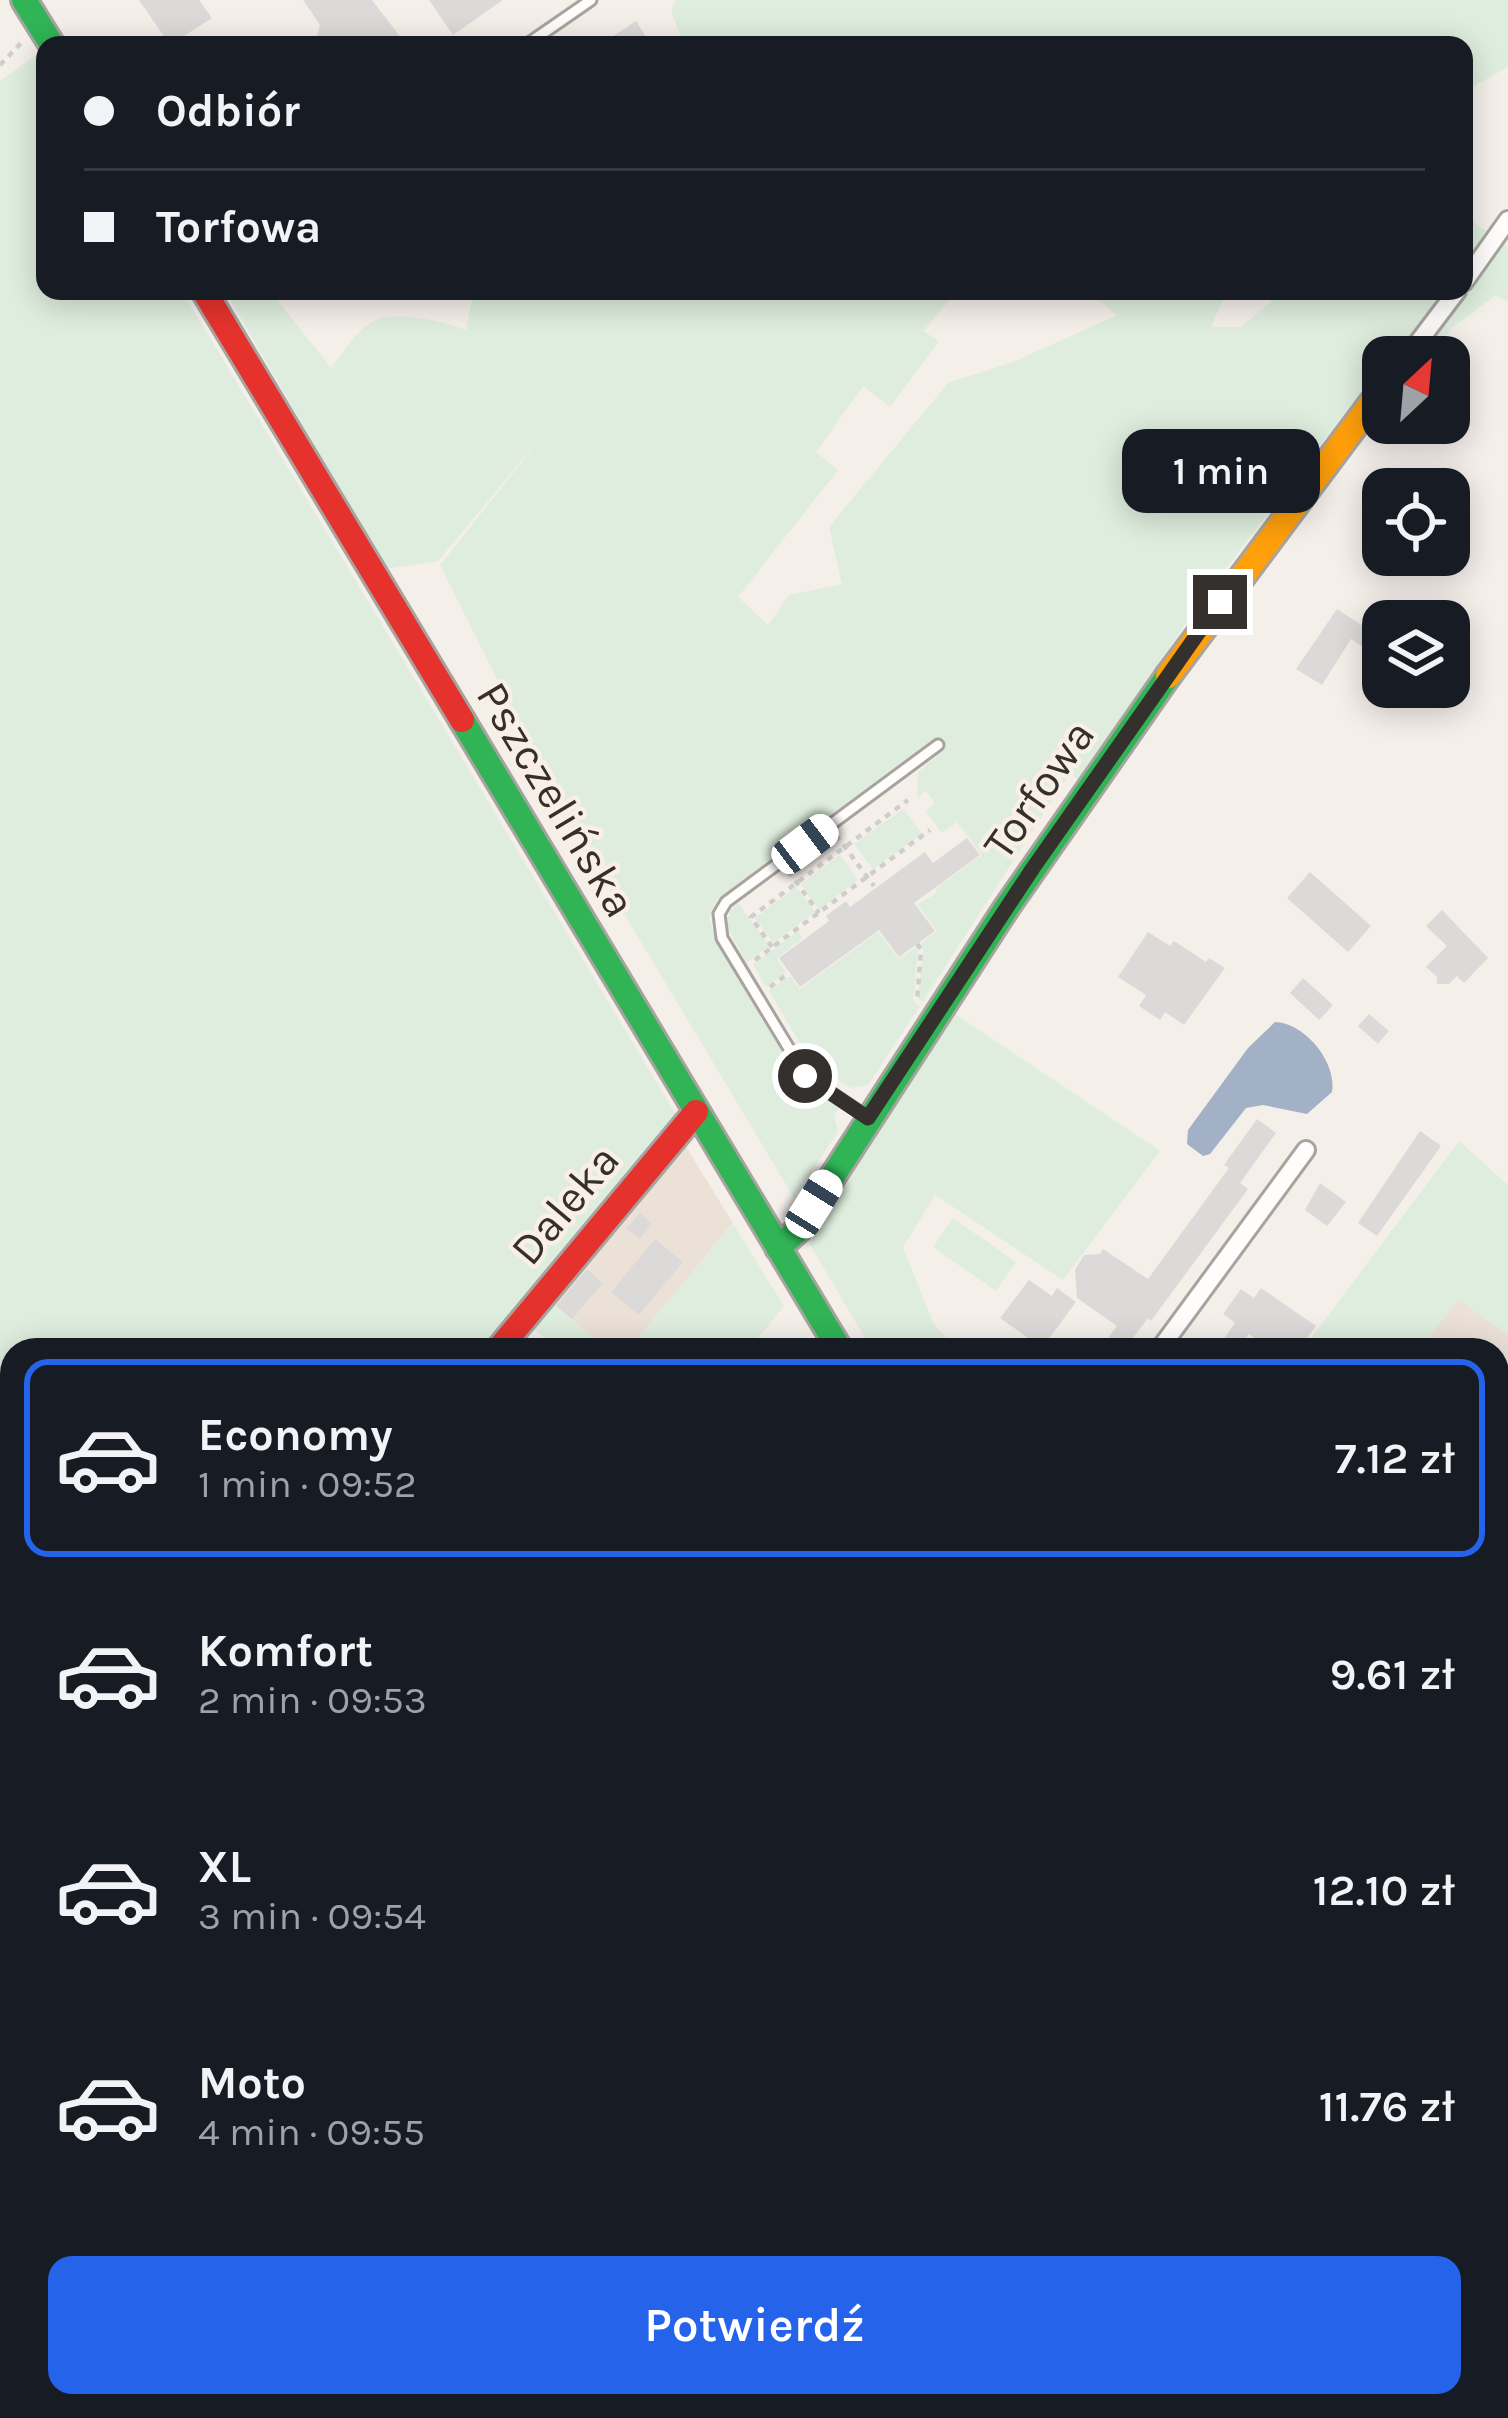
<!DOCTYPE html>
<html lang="pl">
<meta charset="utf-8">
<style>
body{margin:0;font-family:Karla,sans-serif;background:#20242c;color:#f1f3f6;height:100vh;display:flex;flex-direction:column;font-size:45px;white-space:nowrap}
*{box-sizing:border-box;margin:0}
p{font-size:39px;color:#9ea1a6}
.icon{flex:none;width:66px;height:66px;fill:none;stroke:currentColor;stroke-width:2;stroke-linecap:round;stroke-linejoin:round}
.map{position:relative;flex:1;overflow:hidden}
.panel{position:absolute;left:0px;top:1338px;width:1509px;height:1080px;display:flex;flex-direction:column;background:#171b24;border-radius:36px 36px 0 0;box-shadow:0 6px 30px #0003}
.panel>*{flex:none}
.guide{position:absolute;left:36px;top:36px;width:1437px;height:264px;border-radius:24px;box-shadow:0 6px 30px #0003;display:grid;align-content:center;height:264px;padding:0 48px;background:#171b24}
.needle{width:78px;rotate:26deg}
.fabs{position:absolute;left:1362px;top:336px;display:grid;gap:24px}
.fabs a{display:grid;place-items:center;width:108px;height:108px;border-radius:24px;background:#171b24;box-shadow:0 6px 30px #0003;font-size:60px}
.end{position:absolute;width:54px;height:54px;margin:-27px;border:15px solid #34302d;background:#fff;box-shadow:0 0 0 6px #fff}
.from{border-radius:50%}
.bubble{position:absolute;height:84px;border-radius:24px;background:#171b24;box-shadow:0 6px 30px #0003;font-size:39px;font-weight:600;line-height:84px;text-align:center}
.car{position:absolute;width:36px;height:72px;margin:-36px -18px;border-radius:15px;box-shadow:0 0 9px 3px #0007;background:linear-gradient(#fff 24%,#345 0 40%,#fff 0 76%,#345 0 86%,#fff 0)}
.guide b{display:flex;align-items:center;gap:42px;height:114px;font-size:45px}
.guide b+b{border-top:3px solid #363941}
.guide i{width:30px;height:30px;background:#f1f3f6}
ul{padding:21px 0 0;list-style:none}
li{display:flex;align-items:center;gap:36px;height:198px;margin:0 24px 18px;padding:0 24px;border:6px solid transparent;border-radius:24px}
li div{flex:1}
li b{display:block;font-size:45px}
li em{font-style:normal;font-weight:600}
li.active{border-color:#2563eb}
li>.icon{width:108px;height:108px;stroke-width:1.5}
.cta{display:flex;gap:24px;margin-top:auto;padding:24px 48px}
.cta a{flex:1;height:138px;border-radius:24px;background:#2563eb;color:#fff;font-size:48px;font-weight:600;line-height:138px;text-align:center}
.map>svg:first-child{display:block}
.built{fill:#ece1d7}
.green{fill:#deeddd}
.water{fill:#a2b1c6}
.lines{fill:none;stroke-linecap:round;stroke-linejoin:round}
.stream{stroke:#a2b1c6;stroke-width:6}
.building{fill:#dcd9d9}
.lane-casing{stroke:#a7a39f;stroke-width:15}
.street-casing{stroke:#a7a39f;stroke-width:22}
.fast-casing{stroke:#a7a39f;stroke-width:30}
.slow-casing{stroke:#a7a39f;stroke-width:30}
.jam-casing{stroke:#a7a39f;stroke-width:30}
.path{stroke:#d0cecc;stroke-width:4.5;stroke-dasharray:6 6;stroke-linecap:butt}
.lane{stroke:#fefdfc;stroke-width:9}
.street{stroke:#fefdfc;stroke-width:16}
.fast{stroke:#30b455;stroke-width:24}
.slow{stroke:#ff9f0a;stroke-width:24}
.jam{stroke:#e5322d;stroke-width:24}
.route{stroke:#34302d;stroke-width:15}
.labels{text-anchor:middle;stroke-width:9;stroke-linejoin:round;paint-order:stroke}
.street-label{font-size:45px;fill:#34302d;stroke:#f9efe6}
</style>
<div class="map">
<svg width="1508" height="2418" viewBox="0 0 1508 2418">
<rect width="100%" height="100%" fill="#f5efea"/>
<path class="built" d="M683 1142 733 1223 628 1350H608L550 1301Z
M1458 1298 1508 1335V1542L1497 1557V1350H1420Z
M12 1768V1974L0 1988V1783Z
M12 2152V2245L0 2260V2167Z
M0 2322 12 2331V2406H114L130 2418H0Z"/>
<path class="green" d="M676 0H1508V67L1464 92V45H684L671 11Z
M40 52 45 60V291H182L678 1118 484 1350H12V1650L0 1640V81Z
M1464 215 1508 247V302L1496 295 1453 327 1429 357H1383V404L1378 409H1348L1210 589 1078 780 1070 773 923 1001 918 999 923 948 920 944 937 931 917 904 937 893 935 889 982 855 957 822 942 833 926 811 935 803 926 791 917 797 918 772 943 751 934 738 717 899 709 918 718 946 799 1081 839 1108 834 1115 838 1132 794 1198 565 815 440 565 552 424 438 561 386 569 225 291H270L331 368C343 353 359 325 379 319 405 312 442 321 466 330L472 298 469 291H935L949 301 923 331 939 341 890 407 863 386 816 452 838 470 738 597 768 625 789 595 842 584 829 527 948 383 1013 362 1117 315 1087 291H1227L1211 327H1241L1274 299 1305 291H1464Z
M903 809 922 834 873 869 854 844Z
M840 855 858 880 819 909 801 884Z
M796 887 815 912 773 943 755 918Z
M738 903 769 946 746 963 726 924 730 911Z
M798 931 803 938 777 958 786 972 766 987 753 964Z
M878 932 899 959 916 947 918 950 913 1001 920 1006 868 1085 851 1088 812 1063 769 991 790 976 800 989Z
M949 1010 1160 1151 1063 1280 935 1195 903 1247 933 1323 957 1350H872L806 1238Z
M1459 1141 1508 1185V1335L1458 1299 1420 1350H1302Z
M953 1218 1016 1262 996 1291 933 1247Z
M733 1224 784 1306 748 1350H627Z
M550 1301 608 1350H558L529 1325Z
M0 1709 12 1718V1768L0 1783Z
M12 1974V2152L0 2167V1988Z
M12 2245V2331L0 2322V2260Z
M202 2406H337L353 2418H192Z
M362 2406H765L754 2418H377Z"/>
<path class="water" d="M1275 1022C1305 1023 1337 1062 1332 1092L1307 1114 1263 1105 1246 1108 1210 1154 1203 1156 1187 1144 1188 1130 1248 1048Z"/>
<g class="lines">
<path class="stream" d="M0 2073 12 2091"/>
</g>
<path class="building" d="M139 0H199L212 18 170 45Z
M303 0H372L402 39 392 45H315L320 25Z
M429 0H503L453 35Z
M636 21 651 45H600Z
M1337 609 1383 639V660L1351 639 1322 685 1296 669Z
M967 838 980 855 914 903 935 931 899 957 879 930 800 987 779 958 829 921 826 916 846 901 850 907 925 852 933 863Z
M1310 872 1371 926 1348 952 1287 898Z
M1442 910 1488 958 1464 983 1457 976 1449 984H1437V977L1426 967 1447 946 1426 926Z
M1148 932 1170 946 1174 941 1206 962 1209 958 1225 968 1184 1025 1165 1012 1160 1020 1139 1006 1146 995 1118 977Z
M1303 978 1333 1005 1319 1020 1290 993Z
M1369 1014 1389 1031 1378 1044 1358 1026Z
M1257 1119 1276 1133 1240 1183 1248 1189 1151 1321 1148 1318 1124 1350H1099L1117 1326 1077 1298 1075 1270 1084 1255 1100 1254 1103 1249 1148 1279 1229 1168 1224 1165Z
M1420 1131 1441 1146 1377 1236 1358 1223Z
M1320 1183 1346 1202 1327 1226 1305 1210Z
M640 1213 652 1224 640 1239 626 1228Z
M655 1239 683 1262 639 1315 611 1292Z
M587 1269 603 1283 572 1319 556 1306Z
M1029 1280 1052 1296 1057 1288 1076 1302 1042 1348 1000 1318Z
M1261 1288 1316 1326 1298 1350H1270L1249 1334 1238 1350H1216L1235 1323 1223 1314 1241 1289 1254 1298Z"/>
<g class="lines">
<g class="lane-casing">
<path id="lane" d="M526 45 591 0
M864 1115 805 1075 722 938 719 914 726 902 938 745
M863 2414 868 2418"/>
</g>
<g class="street-casing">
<path id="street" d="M1464 282 1508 220
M1407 357 1457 291
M1159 1350 1306 1150
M1497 2147 1508 2132
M349 2406 365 2418
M159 2418 171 2406"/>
</g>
<g class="fast-casing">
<path id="fast" d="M24 0 52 45
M462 720 840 1350
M778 1248 798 1230 1007 907 1168 676
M945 2406 961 2418
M1480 2406 1487 2418"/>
</g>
<g class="slow-casing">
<path id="slow" d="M1168 676 1383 388"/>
</g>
<g class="jam-casing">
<path id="jam" d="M204 291 462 720
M498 1350 696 1112
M0 1679 12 1689"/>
</g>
<path class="path" d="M0 65 22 42
M836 835 874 886
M788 871 819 913
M917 944 921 949 917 1002
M772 947 751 917 908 800
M755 960 930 830
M770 987 789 973"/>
<use href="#lane" class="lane"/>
<use href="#street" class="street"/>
<use href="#fast" class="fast"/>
<use href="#slow" class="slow"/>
<use href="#jam" class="jam"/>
</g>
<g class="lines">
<path class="route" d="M805 1076 868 1118 1033 868 1220 602"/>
</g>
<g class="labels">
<g class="street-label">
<text transform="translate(1038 789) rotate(-55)" y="16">Torfowa</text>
<text transform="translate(557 799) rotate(59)" y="16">Pszczelińska</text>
<text transform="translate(564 1204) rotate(-50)" y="16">Daleka</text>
</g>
</g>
</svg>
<div class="fabs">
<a><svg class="needle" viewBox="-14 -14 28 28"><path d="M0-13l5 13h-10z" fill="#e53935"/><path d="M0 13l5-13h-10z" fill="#9ea1a6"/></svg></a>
<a><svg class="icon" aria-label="locate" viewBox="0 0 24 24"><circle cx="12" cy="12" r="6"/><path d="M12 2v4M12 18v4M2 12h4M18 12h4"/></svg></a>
<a><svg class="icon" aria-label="layers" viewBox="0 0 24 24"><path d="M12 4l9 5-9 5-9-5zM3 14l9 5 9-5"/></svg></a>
</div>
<i class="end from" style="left:805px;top:1076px"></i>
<i class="end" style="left:1220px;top:602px"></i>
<div class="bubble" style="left:1122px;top:429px;width:198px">1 min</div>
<i class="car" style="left:805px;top:844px;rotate:53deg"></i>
<i class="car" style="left:814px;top:1204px;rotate:32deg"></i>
<div class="guide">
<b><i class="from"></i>Odbiór</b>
<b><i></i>Torfowa</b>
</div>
<section class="panel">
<ul>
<li class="active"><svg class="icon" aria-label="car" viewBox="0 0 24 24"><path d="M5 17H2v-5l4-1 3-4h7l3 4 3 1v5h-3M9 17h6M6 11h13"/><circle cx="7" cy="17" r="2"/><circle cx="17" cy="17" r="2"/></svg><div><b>Economy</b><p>1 min · 09:52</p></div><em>7.12 zł</em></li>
<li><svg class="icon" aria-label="car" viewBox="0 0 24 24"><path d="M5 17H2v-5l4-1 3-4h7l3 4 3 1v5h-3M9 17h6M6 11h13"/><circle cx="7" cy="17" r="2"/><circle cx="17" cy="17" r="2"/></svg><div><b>Komfort</b><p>2 min · 09:53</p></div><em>9.61 zł</em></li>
<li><svg class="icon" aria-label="car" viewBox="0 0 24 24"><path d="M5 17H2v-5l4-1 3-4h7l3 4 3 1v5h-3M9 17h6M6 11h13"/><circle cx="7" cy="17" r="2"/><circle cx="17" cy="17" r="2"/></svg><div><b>XL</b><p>3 min · 09:54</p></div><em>12.10 zł</em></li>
<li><svg class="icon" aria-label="car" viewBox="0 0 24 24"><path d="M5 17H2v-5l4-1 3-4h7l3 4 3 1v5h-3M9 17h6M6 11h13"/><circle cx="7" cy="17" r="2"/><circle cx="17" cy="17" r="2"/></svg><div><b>Moto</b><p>4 min · 09:55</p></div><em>11.76 zł</em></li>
</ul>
<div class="cta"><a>Potwierdź</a></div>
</section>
</div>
